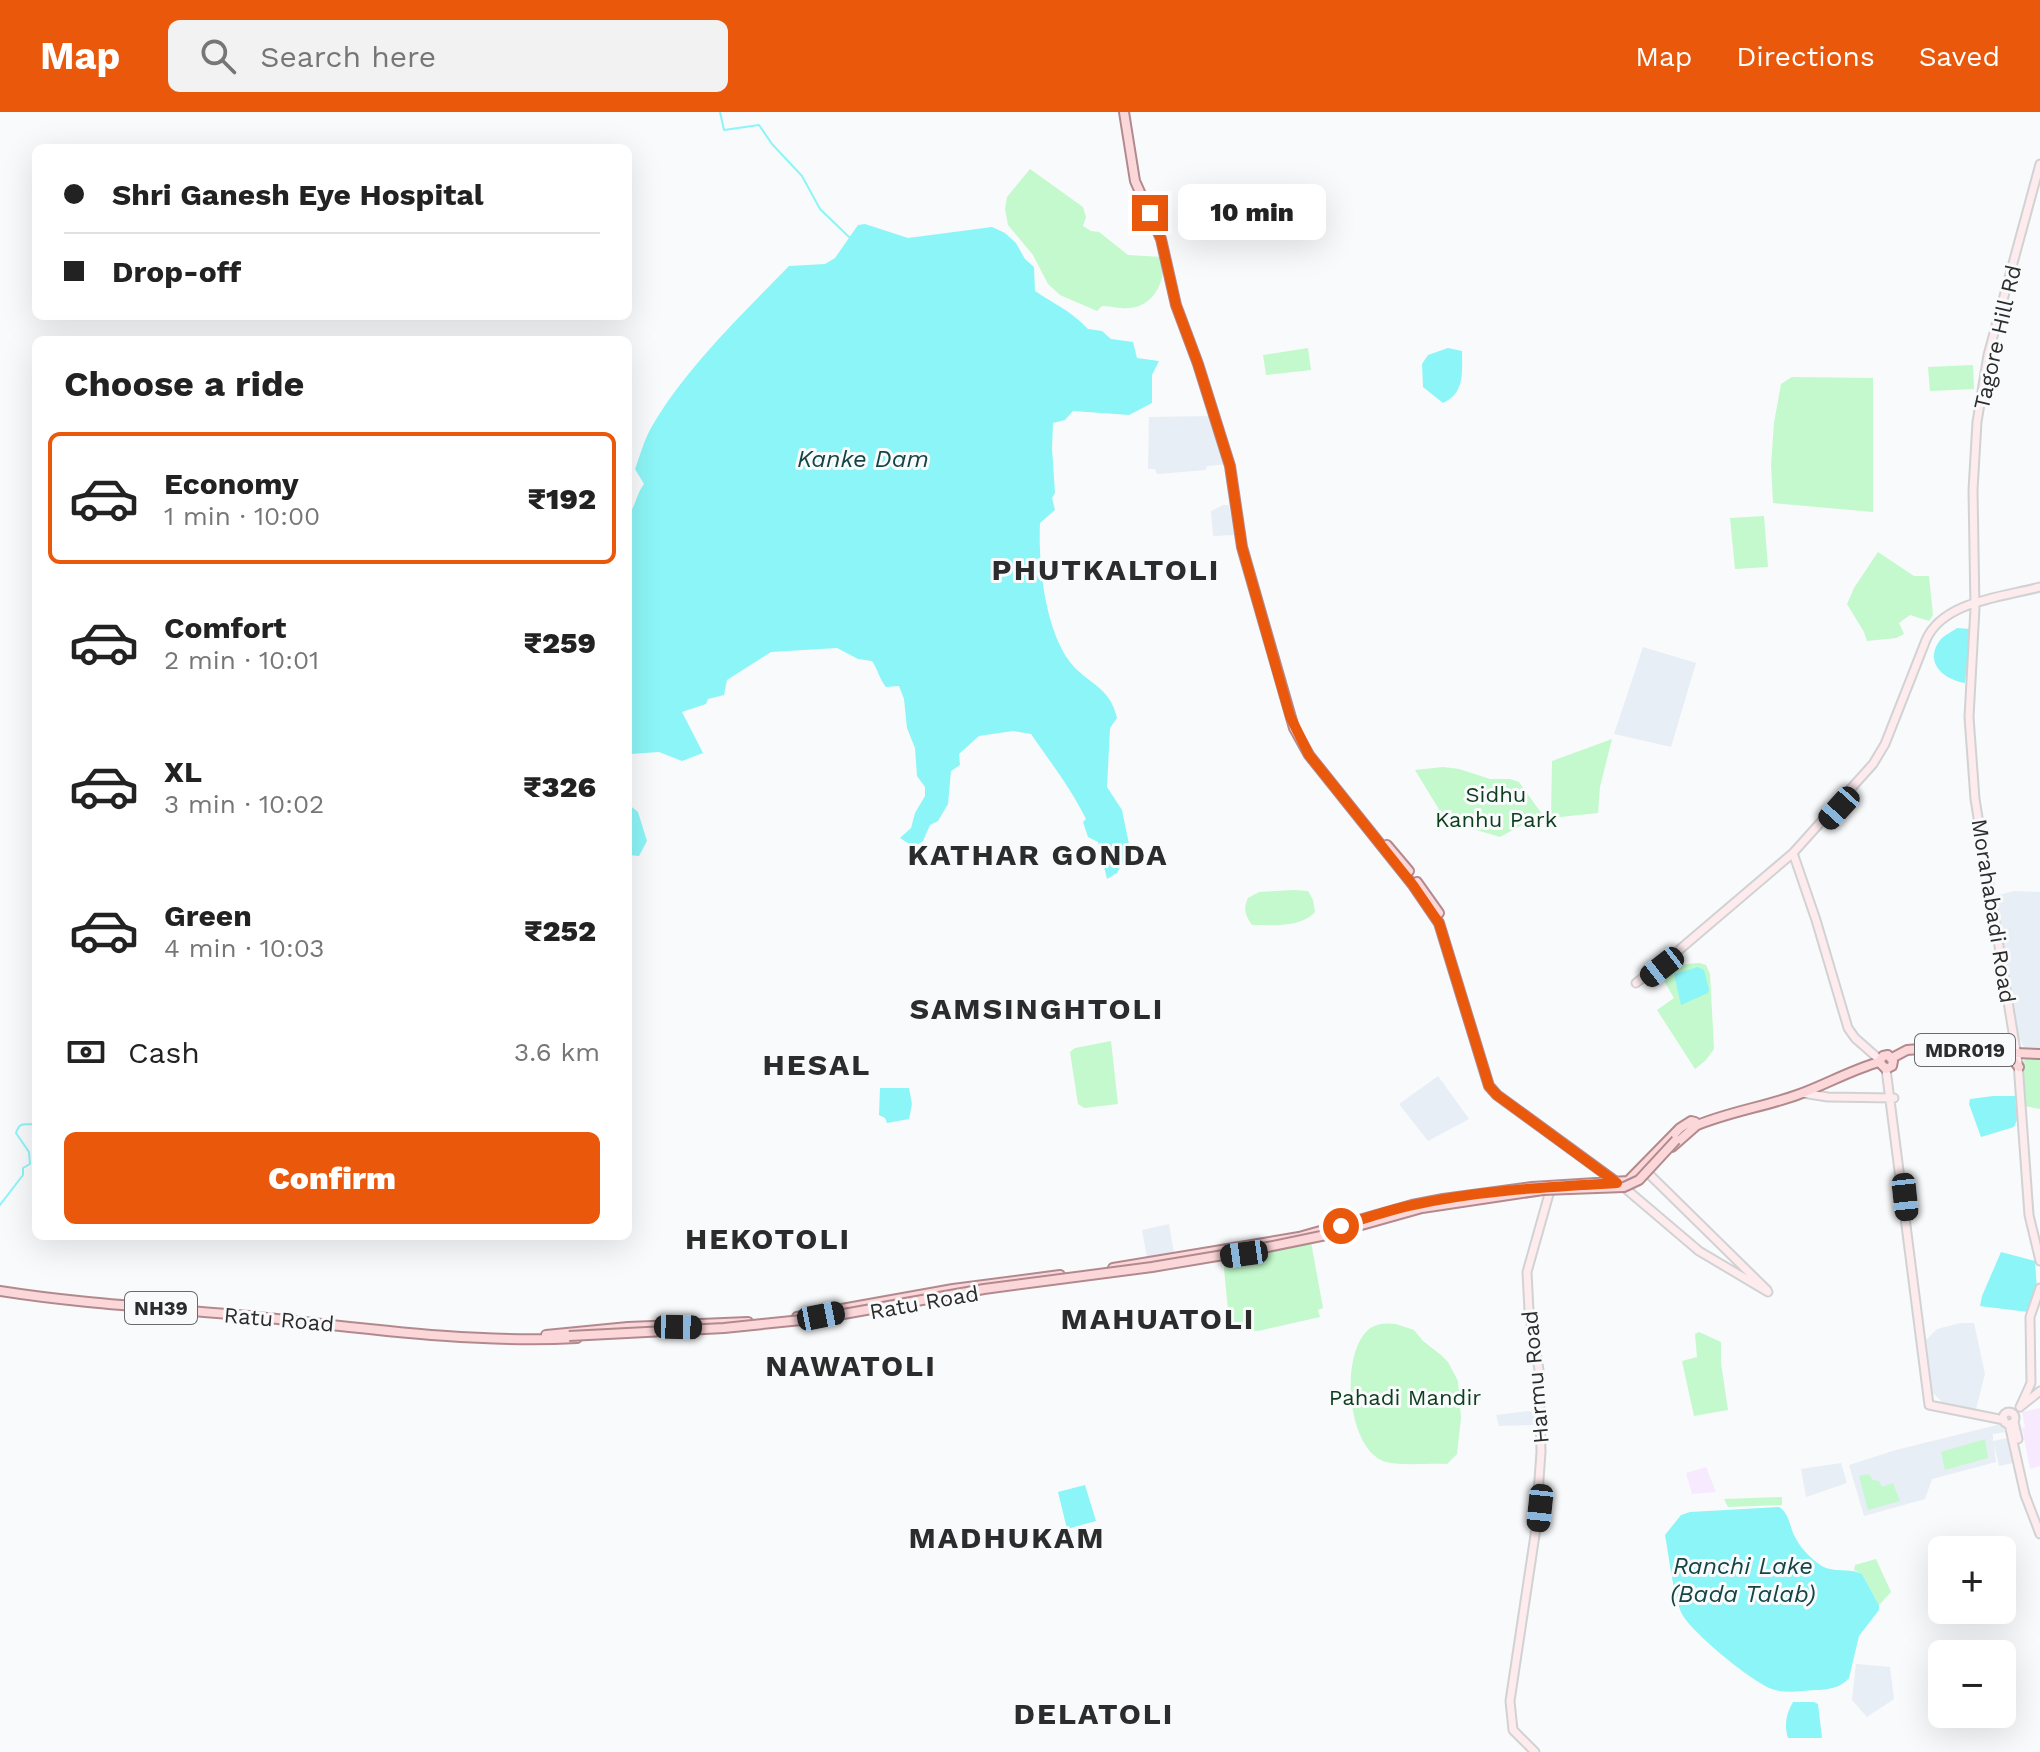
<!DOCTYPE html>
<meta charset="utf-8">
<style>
body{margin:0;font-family:"Work Sans",sans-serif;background:#f2f2f2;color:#222;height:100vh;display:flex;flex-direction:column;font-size:30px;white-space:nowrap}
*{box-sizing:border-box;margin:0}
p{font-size:26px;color:#767676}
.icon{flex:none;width:44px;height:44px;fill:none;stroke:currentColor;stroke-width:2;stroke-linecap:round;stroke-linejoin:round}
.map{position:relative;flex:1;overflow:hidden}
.panel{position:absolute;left:32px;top:224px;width:600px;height:904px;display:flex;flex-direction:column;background:#fff;border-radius:12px;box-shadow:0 8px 32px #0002}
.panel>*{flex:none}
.top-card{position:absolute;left:32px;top:32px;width:600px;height:176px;border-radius:12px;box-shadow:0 8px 32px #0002;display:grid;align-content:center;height:176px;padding:0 32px;background:#fff}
.tools{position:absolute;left:1928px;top:1424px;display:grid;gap:16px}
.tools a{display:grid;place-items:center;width:88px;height:88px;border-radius:12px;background:#fff;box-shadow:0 8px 32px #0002;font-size:40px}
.end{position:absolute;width:36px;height:36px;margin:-18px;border:10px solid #ea580c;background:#fff;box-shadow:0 0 0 4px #fff}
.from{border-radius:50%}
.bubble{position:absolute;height:56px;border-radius:12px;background:#fff;box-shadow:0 8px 32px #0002;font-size:26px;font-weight:800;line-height:56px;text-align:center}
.car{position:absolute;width:24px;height:48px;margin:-24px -12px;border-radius:10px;box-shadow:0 0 6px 2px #0007;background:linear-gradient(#222 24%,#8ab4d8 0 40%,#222 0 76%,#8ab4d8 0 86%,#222 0)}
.top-card b{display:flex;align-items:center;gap:28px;height:76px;font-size:30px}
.top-card b+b{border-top:2px solid #e0e0e0}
.top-card i{width:20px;height:20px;background:#222}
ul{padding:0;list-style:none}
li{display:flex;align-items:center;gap:24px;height:132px;margin:0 16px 12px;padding:0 16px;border:4px solid transparent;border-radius:12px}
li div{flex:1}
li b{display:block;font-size:30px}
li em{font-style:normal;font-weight:800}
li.on{border-color:#ea580c}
li>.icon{width:72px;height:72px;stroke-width:1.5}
h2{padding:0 32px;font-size:36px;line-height:96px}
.pay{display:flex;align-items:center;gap:20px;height:88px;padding:0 32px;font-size:30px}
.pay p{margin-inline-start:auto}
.button{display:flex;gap:16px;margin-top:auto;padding:16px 32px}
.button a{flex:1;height:92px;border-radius:12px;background:#ea580c;color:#fff;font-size:32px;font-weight:800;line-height:92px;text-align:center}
header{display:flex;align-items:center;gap:48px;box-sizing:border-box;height:112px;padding:0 40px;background:#ea580c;color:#fff}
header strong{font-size:38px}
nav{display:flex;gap:44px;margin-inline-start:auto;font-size:28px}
.search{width:560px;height:72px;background:#f2f2f2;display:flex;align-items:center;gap:20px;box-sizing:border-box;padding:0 28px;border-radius:12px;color:#767676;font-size:30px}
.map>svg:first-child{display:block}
.built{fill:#e8eef5}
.medical{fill:#f8eafe}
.green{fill:#c3f9cc}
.water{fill:#8cf5f7}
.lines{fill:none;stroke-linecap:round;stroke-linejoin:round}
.stream{stroke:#8cf5f7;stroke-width:2}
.secondary-casing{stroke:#d1d2d3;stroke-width:11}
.primary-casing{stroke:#b28a8e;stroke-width:12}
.secondary{stroke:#feebed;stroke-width:7}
.primary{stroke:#fcd7da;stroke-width:8}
.primary-bridge-casing{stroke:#b28a8e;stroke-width:12;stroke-linecap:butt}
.primary-bridge{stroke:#fcd7da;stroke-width:8}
.route{stroke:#ea580c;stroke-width:10}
.labels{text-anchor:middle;stroke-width:6;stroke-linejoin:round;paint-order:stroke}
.shield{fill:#f9fafb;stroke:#6a6a6a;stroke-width:2}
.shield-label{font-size:20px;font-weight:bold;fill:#2c2c2c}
.street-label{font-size:22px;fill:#2c2c2c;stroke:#f9fafb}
.park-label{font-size:22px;fill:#0c3d1c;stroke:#f9fafb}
.water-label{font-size:24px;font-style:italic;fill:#144546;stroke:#f9fafb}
.district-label{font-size:30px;font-weight:bold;letter-spacing:2px;fill:#2c2c2c;stroke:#f9fafb}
</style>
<header>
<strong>Map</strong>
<div class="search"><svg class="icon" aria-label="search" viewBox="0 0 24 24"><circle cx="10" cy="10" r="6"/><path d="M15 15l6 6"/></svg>Search here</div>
<nav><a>Map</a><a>Directions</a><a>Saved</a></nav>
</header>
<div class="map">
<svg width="2040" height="1640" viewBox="0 0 2040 1640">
<rect width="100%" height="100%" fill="#f9fafb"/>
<path class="built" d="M1212 304 1228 352 1207 354 1206 358 1157 362 1155 357H1148L1149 305Z
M1223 393H1229L1234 423 1213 424 1211 399Z
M1643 535 1696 551 1671 635 1614 622Z
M2014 779 2040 780V940L2026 939 2017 922 1994 784Z
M1438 964 1469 1007 1428 1029 1399 992Z
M1169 1112 1175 1147 1148 1151 1142 1118Z
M1961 1211H1974L1985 1262 1976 1297 1944 1292 1933 1281 1926 1228 1937 1217Z
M1529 1299 1536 1301 1537 1313 1499 1314 1496 1303Z
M2001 1312 2005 1320 1993 1322V1329L2008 1326 2013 1351 1999 1354 1994 1332 1996 1350 1932 1367 1925 1387 1864 1404 1849 1353 1896 1338Z
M1841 1351 1847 1371 1806 1385 1801 1357Z
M1856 1552 1890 1555 1894 1587 1867 1605 1852 1588Z"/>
<path class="medical" d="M2040 1296V1354L2030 1357 2022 1316 2025 1315 2022 1300Z
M1706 1355 1716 1380 1692 1382 1686 1361Z"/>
<path class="green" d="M1030 57 1083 95 1086 105 1083 114 1091 119 1099 120 1128 143 1162 145C1167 168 1154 195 1128 196 1119 197 1110 194 1102 194L1097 199 1060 183 1048 172 1033 143 1008 113 1005 97 1007 85Z
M1308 236 1311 258 1266 263 1263 243Z
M1973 253 1974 277 1930 279 1928 255Z
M1792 265 1873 266V400L1773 391 1771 353 1774 311 1781 272Z
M1764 404 1768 455 1735 457 1730 406Z
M1878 440 1914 464H1929L1933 503 1929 509 1910 503 1899 511 1904 522 1896 526 1867 529 1864 520 1847 492 1854 476Z
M1612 627 1600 675 1598 701 1551 706 1552 649Z
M1443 655 1459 657 1490 667H1510L1519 670 1542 702 1500 725 1446 709 1415 658Z
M1294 778 1308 779 1313 788 1315 800C1300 816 1274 813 1252 813 1245 803 1243 797 1248 786L1259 780Z
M1700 851 1706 853 1710 862 1714 937 1706 948 1695 957 1657 898 1674 886 1663 867C1670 852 1685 852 1700 851Z
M1111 929 1118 992 1084 996 1078 992 1070 940 1075 936Z
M2028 944 2040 945V997L2025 994 2021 952Z
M1311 1130 1323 1196 1318 1198 1320 1205 1258 1219 1230 1218 1223 1147Z
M1396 1212 1414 1218 1423 1229 1441 1243 1448 1250 1458 1269 1461 1306 1457 1342 1447 1352C1430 1351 1402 1354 1386 1350 1345 1338 1339 1235 1372 1215 1379 1211 1388 1211 1396 1212Z
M1699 1220 1721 1230V1251L1728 1298 1694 1304 1682 1249 1697 1245 1695 1222Z
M1985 1327 1988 1346 1945 1358 1941 1340Z
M1869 1362 1873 1368 1879 1369 1882 1375 1893 1371 1900 1389 1868 1398 1859 1364Z
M1782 1385V1393L1728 1395 1724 1387Z
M1876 1447 1891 1480 1879 1493 1862 1462 1854 1458 1855 1453Z"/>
<path class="water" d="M865 112 908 126 992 115 1005 121 1016 131 1025 147 1034 155 1035 179C1056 193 1071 199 1088 217L1102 219 1111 227 1133 230 1137 246 1159 249 1152 263V291L1129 303 1073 299 1065 308 1053 311 1052 336 1055 381 1052 386 1055 398 1040 411C1038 452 1045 517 1070 550 1087 572 1110 574 1117 606L1110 616 1107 675 1122 698 1130 737 1117 761 1107 767 1098 730 1088 725 1083 710 1086 707C1070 675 1051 651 1031 622L1013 619 979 624 959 642 960 653 951 659 948 692 938 709 930 713 923 729 914 735 900 726 911 716 915 701 925 684V675L917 664 915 636 907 616 904 587 899 574 886 575C879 566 878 558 872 549L858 547 837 536 771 540 727 568 724 583 708 587 706 592 682 600 703 641 682 649 659 640 631 642 628 644V404C636 393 636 383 644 372L635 357C640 344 644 328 651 316 683 259 743 201 789 154L825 152 835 146 858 113Z
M1448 236 1462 239C1462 260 1465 281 1443 291L1423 275 1422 252 1428 243Z
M1957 516 1971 517 1965 571C1942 567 1923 549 1941 527 1945 523 1953 519 1957 516Z
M628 692 638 700 647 729 639 744 628 743Z
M1698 855 1704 858 1709 878 1708 881 1681 893 1674 862Z
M880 976H909L912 992 909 1007 887 1011 885 1006 879 1003Z
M1993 984H2015L2017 1008 2014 1015 1981 1025 1969 992 1970 987Z
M2001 1140 2035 1149 2037 1178 2028 1200 1980 1194 1982 1184Z
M1085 1373 1096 1409 1067 1417 1058 1380Z
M1779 1395C1789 1401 1789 1412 1794 1423 1799 1434 1809 1445 1819 1452 1831 1462 1848 1455 1862 1462L1879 1493V1498L1859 1524 1849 1566C1841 1576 1827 1578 1815 1578 1801 1579 1785 1582 1772 1577 1752 1570 1691 1520 1682 1502 1673 1483 1669 1444 1665 1423L1681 1403 1690 1400Z
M1793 1590H1814L1818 1592 1822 1626H1788C1784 1613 1786 1602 1793 1590Z"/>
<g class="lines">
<path class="stream" d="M720 0 724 18 759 13 772 32 802 64 820 97 849 125
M0 1093 23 1063V1056L30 1052 29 1040 16 1021C20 1009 24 1013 34 1012L36 1009"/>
<g class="secondary-casing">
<path id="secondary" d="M2040 52 1988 243 1977 310 1973 378 1975 496 1969 605 1975 687 2018 951 2029 1103 2040 1149
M1793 741 1816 808 1848 916 1855 926 1880 948
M1636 871 1679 838 1793 741 1873 652 1885 632 1926 528C1943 489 2003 485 2040 475
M1886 957 1929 1293 2004 1308
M1802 981 1828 985 1894 986
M1649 1062 1767 1178
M1626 1077 1699 1139 1768 1180
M2020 1295 2031 1271 2030 1205 2040 1176
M2020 1295 2040 1279
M2003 1306a6 6 0 1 1 12 0a6 6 0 1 1-12 0Z
M2014 1310 2018 1327
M2009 1312 2025 1383 2040 1422
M1535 1640 1513 1618 1510 1589 1535 1423 1541 1340 1539 1258 1529 1199 1527 1160 1551 1075"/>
</g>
<g class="primary-casing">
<path id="primary" d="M1124 0 1135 69 1161 127 1176 193 1198 252 1230 354 1242 435 1294 616 1309 643 1413 773 1439 811 1489 974 1497 983 1619 1072
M1387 733 1409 759
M1417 770 1439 801
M2007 941 2019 955
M1892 946 1907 938 1920 937 2040 942
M1695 1014C1728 1000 1763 995 1797 983 1825 973 1851 958 1879 950L1883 944 1888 943 1893 949 1892 954 1886 957 1879 950
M1672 1035 1697 1013
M1113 1156 1299 1125 1412 1093 1443 1087 1532 1075 1628 1069 1680 1016 1691 1009 1695 1010
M0 1179C82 1192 166 1196 249 1204 355 1215 470 1232 577 1226
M797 1205 953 1177 1060 1163
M546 1223 628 1215 748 1210"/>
</g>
<use href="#secondary" class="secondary"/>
<use href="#primary" class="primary"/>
<g class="primary-bridge-casing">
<path id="primary-bridge" d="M569 1224 724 1216 821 1206 984 1177 1152 1155 1253 1138 1326 1123 1422 1096 1543 1078 1624 1075 1639 1068 1676 1028"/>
</g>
<use href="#primary-bridge" class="primary-bridge"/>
</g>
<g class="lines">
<path class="route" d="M1150 101 1161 127 1176 193 1198 252 1230 354 1242 435 1290 604 1309 643 1413 773 1439 811 1489 974 1497 983 1617 1071C1549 1075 1480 1078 1413 1093 1388 1098 1364 1107 1341 1114"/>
</g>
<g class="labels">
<g class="shield">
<rect x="1915" y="922" width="100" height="32" rx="6"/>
<rect x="125" y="1180" width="72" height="32" rx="6"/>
</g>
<g class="shield-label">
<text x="1965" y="945">MDR019</text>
<text x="161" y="1203">NH39</text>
</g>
<g class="street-label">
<text transform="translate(1997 225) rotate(-77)" y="8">Tagore Hill Rd</text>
<text transform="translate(1994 799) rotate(81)" y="8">Morahabadi Road</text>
<text transform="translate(924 1190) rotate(-10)" y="8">Ratu Road</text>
<text transform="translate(279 1207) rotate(5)" y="8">Ratu Road</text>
<text transform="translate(1535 1265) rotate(-95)" y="8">Harmu Road</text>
</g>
<g class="park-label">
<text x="1496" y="690">Sidhu<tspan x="1496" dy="25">Kanhu Park</tspan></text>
<text x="1405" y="1293">Pahadi Mandir</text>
</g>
<g class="water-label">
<text x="863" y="355">Kanke Dam</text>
<text x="1743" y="1462">Ranchi Lake<tspan x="1743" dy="28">(Bada Talab)</tspan></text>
</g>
<g class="district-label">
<text x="1106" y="468">PHUTKALTOLI</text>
<text x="1038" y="753">KATHAR GONDA</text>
<text x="1037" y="907">SAMSINGHTOLI</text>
<text x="817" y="963">HESAL</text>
<text x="768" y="1137">HEKOTOLI</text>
<text x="1158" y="1217">MAHUATOLI</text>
<text x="851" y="1264">NAWATOLI</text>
<text x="1007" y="1436">MADHUKAM</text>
<text x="1094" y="1612">DELATOLI</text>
</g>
</g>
</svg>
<div class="tools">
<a>+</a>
<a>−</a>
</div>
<i class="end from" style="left:1341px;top:1114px"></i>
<i class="end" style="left:1150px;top:101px"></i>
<div class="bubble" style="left:1178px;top:72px;width:148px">10 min</div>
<i class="car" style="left:1839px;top:696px;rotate:222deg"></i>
<i class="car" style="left:1662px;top:855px;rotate:232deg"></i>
<i class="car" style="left:1905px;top:1085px;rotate:174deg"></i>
<i class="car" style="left:1244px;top:1142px;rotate:262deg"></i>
<i class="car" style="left:821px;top:1204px;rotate:79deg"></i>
<i class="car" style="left:678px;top:1215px;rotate:91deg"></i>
<i class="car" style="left:1540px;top:1396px;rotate:186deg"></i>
<div class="top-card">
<b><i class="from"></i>Shri Ganesh Eye Hospital</b>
<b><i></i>Drop-off</b>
</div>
<section class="panel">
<h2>Choose a ride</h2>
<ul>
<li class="on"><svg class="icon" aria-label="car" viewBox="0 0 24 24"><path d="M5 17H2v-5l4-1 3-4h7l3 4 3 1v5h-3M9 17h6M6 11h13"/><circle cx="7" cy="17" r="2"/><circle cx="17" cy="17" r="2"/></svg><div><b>Economy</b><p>1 min · 10:00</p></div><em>₹192</em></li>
<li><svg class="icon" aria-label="car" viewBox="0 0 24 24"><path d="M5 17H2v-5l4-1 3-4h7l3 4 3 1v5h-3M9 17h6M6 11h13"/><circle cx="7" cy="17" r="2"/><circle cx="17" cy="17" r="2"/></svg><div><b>Comfort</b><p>2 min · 10:01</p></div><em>₹259</em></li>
<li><svg class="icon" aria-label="car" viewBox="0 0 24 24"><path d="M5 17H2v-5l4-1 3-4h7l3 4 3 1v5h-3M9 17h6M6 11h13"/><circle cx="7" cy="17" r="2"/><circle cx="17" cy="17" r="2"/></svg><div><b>XL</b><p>3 min · 10:02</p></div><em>₹326</em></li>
<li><svg class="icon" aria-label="car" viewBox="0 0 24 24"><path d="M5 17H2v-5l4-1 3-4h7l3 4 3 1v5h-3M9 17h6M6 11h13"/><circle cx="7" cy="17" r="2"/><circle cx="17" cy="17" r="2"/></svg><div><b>Green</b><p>4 min · 10:03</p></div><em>₹252</em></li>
</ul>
<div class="pay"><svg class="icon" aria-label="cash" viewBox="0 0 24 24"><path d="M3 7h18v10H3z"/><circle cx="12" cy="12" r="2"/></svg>Cash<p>3.6 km</p></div>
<div class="button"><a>Confirm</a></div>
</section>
</div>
